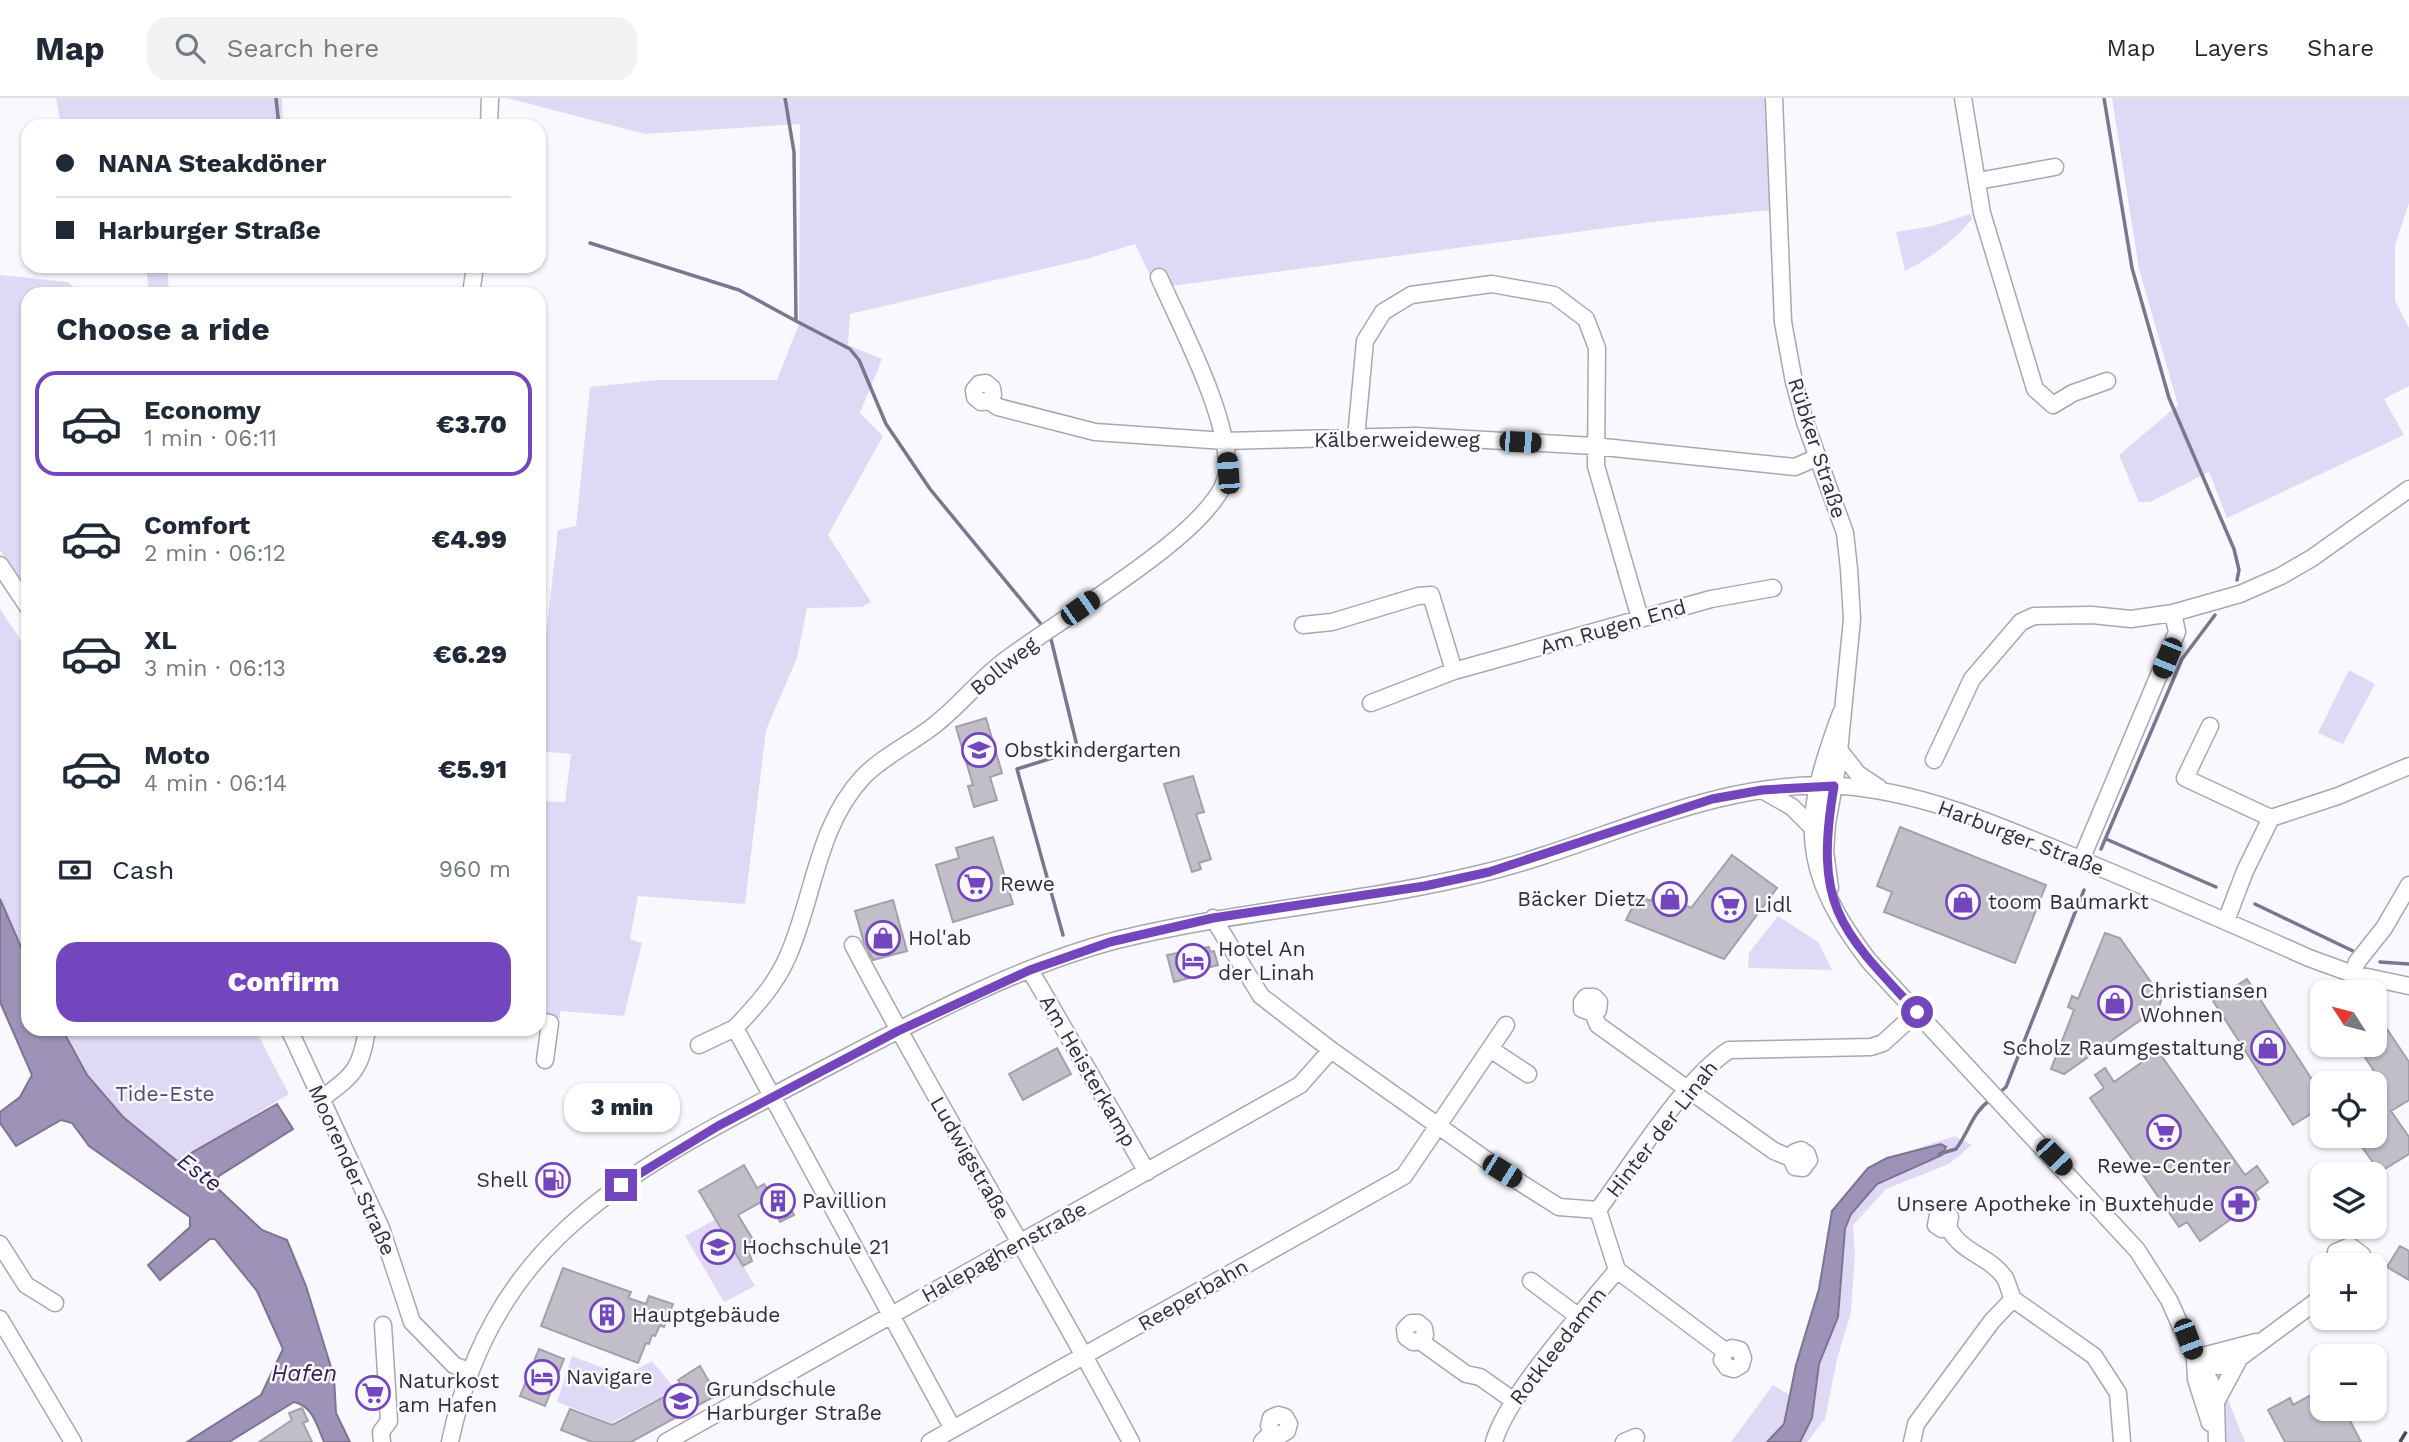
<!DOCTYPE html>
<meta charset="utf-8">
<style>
body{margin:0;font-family:"Work Sans",sans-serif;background:#f2f2f3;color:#1f2937;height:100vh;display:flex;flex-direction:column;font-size:26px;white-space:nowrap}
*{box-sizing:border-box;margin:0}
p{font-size:23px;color:#747a83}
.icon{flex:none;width:38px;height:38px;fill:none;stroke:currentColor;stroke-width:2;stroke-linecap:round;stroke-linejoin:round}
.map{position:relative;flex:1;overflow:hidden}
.panel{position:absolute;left:21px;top:189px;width:525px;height:749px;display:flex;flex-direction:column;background:#fff;border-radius:21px;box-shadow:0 2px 5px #0004}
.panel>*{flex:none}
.banner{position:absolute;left:21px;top:21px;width:525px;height:154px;border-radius:21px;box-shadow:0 2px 5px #0004;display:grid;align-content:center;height:154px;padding:0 35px;background:#fff}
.needle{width:46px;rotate:306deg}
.fabs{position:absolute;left:2310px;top:882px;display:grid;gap:14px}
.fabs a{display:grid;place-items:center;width:77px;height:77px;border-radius:14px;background:#fff;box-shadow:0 2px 5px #0004;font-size:35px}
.end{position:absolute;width:32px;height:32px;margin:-16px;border:9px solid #7446be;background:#fff;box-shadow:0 0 0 4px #fff}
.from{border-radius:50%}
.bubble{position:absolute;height:49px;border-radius:21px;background:#fff;box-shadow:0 2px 5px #0004;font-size:23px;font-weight:800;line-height:49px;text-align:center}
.car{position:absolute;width:21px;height:42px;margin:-21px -10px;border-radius:9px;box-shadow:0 0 5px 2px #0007;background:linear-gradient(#222 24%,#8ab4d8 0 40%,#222 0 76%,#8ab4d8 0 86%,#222 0)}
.banner b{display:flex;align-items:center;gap:24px;height:66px;font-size:26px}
.banner b+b{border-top:2px solid #e0e1e3}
.banner i{width:18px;height:18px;background:#1f2937}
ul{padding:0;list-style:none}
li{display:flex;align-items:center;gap:21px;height:105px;margin:0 14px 10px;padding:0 21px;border:4px solid transparent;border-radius:21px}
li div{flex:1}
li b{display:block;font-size:26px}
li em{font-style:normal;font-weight:800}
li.current{border-color:#7446be}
li>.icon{width:63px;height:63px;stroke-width:1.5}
h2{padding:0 35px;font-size:32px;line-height:84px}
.pay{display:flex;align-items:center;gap:18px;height:77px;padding:0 35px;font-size:26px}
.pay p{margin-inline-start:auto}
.action{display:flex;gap:14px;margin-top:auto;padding:14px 35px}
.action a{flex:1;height:80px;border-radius:21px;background:#7446be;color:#fff;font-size:28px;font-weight:800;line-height:80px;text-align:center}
header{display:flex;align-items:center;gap:42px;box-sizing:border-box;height:98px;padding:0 35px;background:#fff;border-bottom:2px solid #e0e1e3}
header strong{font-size:33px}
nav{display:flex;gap:38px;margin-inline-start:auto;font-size:24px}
.search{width:490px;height:63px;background:#f2f2f3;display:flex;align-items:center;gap:18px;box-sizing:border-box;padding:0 24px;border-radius:21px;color:#747a83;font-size:26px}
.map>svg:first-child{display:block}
.green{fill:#e0d9f5}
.water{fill:#9d93b8;stroke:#7d7590;stroke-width:2}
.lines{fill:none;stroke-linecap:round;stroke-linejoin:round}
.stream{stroke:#7d7590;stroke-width:3.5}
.building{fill:#c1bec9;stroke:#a3a0ab;stroke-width:2}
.minor-casing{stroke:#a9a6b1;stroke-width:19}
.minor{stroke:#fff;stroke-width:16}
.rail{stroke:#4b4a4f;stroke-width:3.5;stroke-dasharray:12 12;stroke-linecap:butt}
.route{stroke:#7446be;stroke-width:9}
.labels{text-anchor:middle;stroke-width:5;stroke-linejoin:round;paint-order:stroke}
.street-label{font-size:21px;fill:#313034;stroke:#f9f8ff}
.poi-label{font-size:21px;fill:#313034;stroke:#f9f8ff;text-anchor:start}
.park-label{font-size:21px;fill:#57477b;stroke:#f9f8ff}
.water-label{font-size:23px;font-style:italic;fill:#301f4f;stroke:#f9f8ff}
</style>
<header>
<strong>Map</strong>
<div class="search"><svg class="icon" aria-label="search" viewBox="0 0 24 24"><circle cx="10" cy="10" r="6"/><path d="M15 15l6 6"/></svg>Search here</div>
<nav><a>Map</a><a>Layers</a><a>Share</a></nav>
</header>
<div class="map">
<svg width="2409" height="1344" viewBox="0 0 2409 1344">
<rect width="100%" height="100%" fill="#f9f8ff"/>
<path class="green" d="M56 0H282L283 28H61Z
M507 0H1766L1771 112 1652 124 1156 190 1135 146 1086 161 850 216 848 247 882 261 860 315 883 338 828 437 871 504 862 509 807 510 797 560 766 632 745 806 638 798 630 841 642 845 624 918 560 913V920L539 917V703L565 704 571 656 539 653V598L558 432 576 428 590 289 658 282H777L799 226 800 26 645 36Z
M2112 0H2409V105L2395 147V203L2409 230V288L2384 301 2404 337 2227 420 2209 374 2150 404H2139L2119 357 2178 307 2139 171Z
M1970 116 1972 121C1955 142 1929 161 1905 173L1896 134 1933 128Z
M146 168H167L169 196H149Z
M0 177 68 184 81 196H28V496L0 452Z
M0 511 28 553V931H255L289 996 177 1064 89 1048 72 1025 61 1022 0 904Z
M2349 572 2375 586 2343 646 2318 635Z
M1778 818 1818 844 1832 872 1748 870 1749 855Z
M1955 1038 1972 1047 1949 1066 1886 1091 1853 1127 1855 1155 1851 1214 1837 1261 1825 1321 1807 1344H1731L1773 1287 1791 1298 1796 1267 1819 1191 1832 1113 1868 1070 1887 1060Z
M716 1121 755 1188 724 1204 685 1138Z
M572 1258 624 1278 652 1263 675 1291 611 1325 557 1304Z
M2220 1282 2245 1344H2225Z"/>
<path class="water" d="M0 801 28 865V931H62L87 977 123 1019 177 1063 277 1006 293 1031 219 1078 214 1087 262 1132 287 1142 306 1188 334 1279 336 1315 350 1344H324C317 1328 313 1308 294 1304L229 1344H187L261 1297 283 1251 257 1193 215 1141H210L160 1182 148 1167 190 1129V1119L89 1048 72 1025 61 1022 16 1048 0 1025V1014L20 999 32 977 0 904Z
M1941 1046 1946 1049 1942 1057 1877 1086 1851 1116 1845 1131 1838 1219 1819 1266 1812 1320 1800 1344H1767L1784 1326 1796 1267 1819 1191 1832 1113 1868 1070 1887 1060Z"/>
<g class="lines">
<path class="stream" d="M276 0 279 28
M785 0 794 54 796 223 850 251 859 262 886 326 930 391 1041 526
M2104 0 2132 170 2169 300 2234 451 2239 472 2237 482
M590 145 739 192 796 223
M1051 541 1078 652 1017 671 1063 837
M2106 741 2216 789
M2101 751 2182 561 2215 517
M2255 806 2353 853
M2380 864 2409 866
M1999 995 2006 989 2084 792
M1939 1056 1956 1051C1969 1034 1972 1015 1990 1002"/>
</g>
<path class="building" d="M986 620 1002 675 990 679 997 702 974 709 968 688 973 687 956 629Z
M1193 678 1204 714 1196 716 1211 761 1199 765 1201 771 1192 774 1164 686Z
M1900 729 2046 787 2015 865 1884 814 1892 794 1877 788Z
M993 739 1013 806 953 824 936 767 959 760 956 750Z
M1732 757 1777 790 1724 861 1626 822 1638 798 1651 803 1655 793 1691 810Z
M893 802 907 853 873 862 864 845 855 813Z
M2105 835 2120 840 2162 900 2159 909 2064 976 2051 971 2074 912 2068 909 2072 898 2078 901Z
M1209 849 1210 854 1214 853 1218 867 1196 873 1197 878 1174 884 1167 857Z
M2247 881 2322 997V1009L2293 1027 2213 903Z
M2385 928 2409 964V1002L2391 1013 2409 1039V1056L2380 1074 2354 1038H2375V1001L2387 993 2357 947H2375V934Z
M1057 950 1071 976 1023 1002 1009 976Z
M2158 953 2245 1077 2257 1068 2268 1084 2255 1094 2259 1101 2200 1143 2187 1124 2179 1129 2090 1000 2104 990 2095 977 2105 970 2114 984Z
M744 1067 757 1090 764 1086 769 1094 779 1089 794 1117 780 1124 768 1100 738 1117 754 1143 746 1147 752 1163 743 1168 699 1093Z
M2400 1148 2409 1153V1182L2387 1169Z
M563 1170 631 1194 628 1200 646 1206 649 1198 673 1206 664 1229 660 1227 655 1238 652 1237 649 1246 646 1245 638 1265 541 1228Z
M539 1251 564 1261 545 1308 520 1298Z
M700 1268 717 1297 631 1344H592L561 1332 570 1311 612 1327 616 1325 682 1289 678 1282Z
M2322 1291V1311H2344L2361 1344H2285L2268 1312 2290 1300 2293 1307Z
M302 1310 308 1323 303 1325 312 1344H259L292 1322 289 1315Z"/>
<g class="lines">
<g class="minor-casing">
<path id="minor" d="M1774 0 1783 224 1794 284 1805 324 1845 435 1849 471 1852 521 1838 664 1827 726 1825 753 1830 790
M1963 0 1982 115 2035 291 2053 307 2073 295 2107 283
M489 28 490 0
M1978 83 2055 69
M471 196 475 168
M989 303 981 304 975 299 974 292 979 286 986 285 992 290 993 297 989 303 998 309 1095 334 1225 343 1416 338 1594 348 1795 369 1818 359
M1356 340 1365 243 1383 214 1411 197 1492 186 1554 197 1586 221 1597 250 1596 368 1640 520
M0 467 28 509
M1303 527 1332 524 1418 498 1431 497 1454 573
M1371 605 1454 573 1711 501 1773 490
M1841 615C1801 722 1798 770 1869 863L2137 1152 2169 1202 2195 1260 2210 1283 2216 1304 2217 1344
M2210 628 2185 680 2271 720
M1839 652 1858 676 1879 690
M1934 662 1972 581 2021 524 2034 518 2092 517 2131 521 2173 515 2240 496 2281 478 2312 460 2409 391
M1762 692 1792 709 1811 728
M2081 762 2177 534 2173 515
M1213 820 1261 898 1331 952 1502 1073 1559 1109 1598 1112C1632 1066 1684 982 1729 952L1871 949 1883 945 1917 914
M2226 823 2245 773 2271 720 2338 698 2409 668
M853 847C941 1015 1042 1176 1131 1344
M1030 872 1147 1074
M2353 876 2357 864 2384 830 2409 787
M1593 915 1582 911V904L1586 899H1594L1599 904 1598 912 1593 915 1598 927 1774 1053 1791 1060 1795 1069 1803 1070 1809 1062 1807 1056 1801 1052 1795 1054 1791 1060
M539 923 550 925 545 962
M289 931 381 1130 412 1224 454 1267 468 1273
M699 947 735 930
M1490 951 1528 976
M321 1001C354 977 361 971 367 931
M1948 1129 1942 1131 1936 1127 1938 1117 1946 1115 1950 1119 1948 1129C1962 1156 1989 1157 2005 1180 2008 1186 2010 1195 2013 1201
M0 1146 26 1187 55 1205
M2334 1167 2336 1154 2350 1148 2362 1157 2363 1167
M1617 1172 1725 1253 1722 1262 1727 1269 1734 1271 1741 1267 1743 1260 1740 1252 1732 1250 1725 1253
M1531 1183 1579 1219
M0 1221 73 1344
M1420 1243 1413 1244 1406 1239 1405 1231 1411 1225H1418L1424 1230 1425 1237 1420 1243 1466 1276 1480 1279 1514 1303
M2195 1260 2215 1268 2230 1267 2322 1199
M2195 1260 2256 1244
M2195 1262 2196 1281 2210 1325
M2216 1304 2238 1263
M953 1331 735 930C756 908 776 886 788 858 814 799 817 728 863 679 882 659 910 646 932 629 956 611 975 587 998 568 1044 529 1226 430 1227 372 1229 318 1181 229 1159 179
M382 1344 381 1334 389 1323 383 1227
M450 1344C466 1267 500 1196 557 1140 630 1068 726 1023 816 975 908 927 1016 868 1117 842 1238 812 1362 805 1483 775 1603 746 1714 680 1842 688 1924 694 1999 728 2075 759 2153 792 2231 825 2309 860L2353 876 2409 888
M666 1344 1300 987 1331 952
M930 1344 1404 1078 1506 927
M1262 1344 1272 1334 1280 1337 1287 1333 1289 1326 1285 1319 1278 1317 1271 1320 1269 1328 1272 1334
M1494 1344C1507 1297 1584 1213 1617 1172L1598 1112
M1624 1344 1636 1339
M1912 1344 1916 1326 1992 1223 2013 1201 2094 1258 2118 1295 2122 1344"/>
</g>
<use href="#minor" class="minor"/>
<path class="rail" d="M2400 1344 2409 1329"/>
</g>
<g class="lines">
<path class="route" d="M621 1087 718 1028 898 933 1030 872 1110 844 1213 820 1425 788 1489 774 1712 701 1762 692 1834 688C1814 807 1838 830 1917 914"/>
</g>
<defs>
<g id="school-ring" transform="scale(1.75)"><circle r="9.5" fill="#f9f8ff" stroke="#7446be" stroke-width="1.5"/><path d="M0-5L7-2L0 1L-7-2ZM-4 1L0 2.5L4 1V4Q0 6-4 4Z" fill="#7446be"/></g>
<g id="supermarket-ring" transform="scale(1.75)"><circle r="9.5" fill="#f9f8ff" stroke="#7446be" stroke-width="1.5"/><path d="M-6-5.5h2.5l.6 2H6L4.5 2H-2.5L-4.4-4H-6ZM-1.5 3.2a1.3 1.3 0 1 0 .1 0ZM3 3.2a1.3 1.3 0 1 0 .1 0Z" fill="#7446be"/></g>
<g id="shop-ring" transform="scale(1.75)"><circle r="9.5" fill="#f9f8ff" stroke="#7446be" stroke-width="1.5"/><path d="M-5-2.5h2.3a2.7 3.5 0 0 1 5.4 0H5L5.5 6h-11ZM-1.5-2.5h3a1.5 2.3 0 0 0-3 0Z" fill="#7446be"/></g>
<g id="hotel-ring" transform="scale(1.75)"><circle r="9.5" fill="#f9f8ff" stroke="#7446be" stroke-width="1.5"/><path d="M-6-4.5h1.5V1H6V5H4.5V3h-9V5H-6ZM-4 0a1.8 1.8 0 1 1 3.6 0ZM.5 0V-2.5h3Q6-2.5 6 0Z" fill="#7446be"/></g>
<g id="fuel-ring" transform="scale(1.75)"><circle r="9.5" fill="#f9f8ff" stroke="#7446be" stroke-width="1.5"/><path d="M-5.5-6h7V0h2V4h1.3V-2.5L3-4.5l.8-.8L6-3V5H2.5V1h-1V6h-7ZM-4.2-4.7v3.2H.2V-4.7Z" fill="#7446be"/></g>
<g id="building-ring" transform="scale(1.75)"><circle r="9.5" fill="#f9f8ff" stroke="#7446be" stroke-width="1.5"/><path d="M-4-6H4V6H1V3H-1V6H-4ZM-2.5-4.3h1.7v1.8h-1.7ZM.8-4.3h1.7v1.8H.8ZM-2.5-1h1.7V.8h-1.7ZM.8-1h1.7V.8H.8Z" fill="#7446be"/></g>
<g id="pharmacy-ring" transform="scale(1.75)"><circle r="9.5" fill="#f9f8ff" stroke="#7446be" stroke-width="1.5"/><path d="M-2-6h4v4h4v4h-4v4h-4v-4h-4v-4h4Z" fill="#7446be"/></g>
<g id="university-ring" transform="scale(1.75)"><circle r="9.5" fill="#f9f8ff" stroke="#7446be" stroke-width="1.5"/><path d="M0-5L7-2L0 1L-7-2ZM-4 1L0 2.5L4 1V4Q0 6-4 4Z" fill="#7446be"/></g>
</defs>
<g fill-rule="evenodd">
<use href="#school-ring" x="979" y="652"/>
<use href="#supermarket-ring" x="975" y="786"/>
<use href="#shop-ring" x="1670" y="801"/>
<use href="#shop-ring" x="1963" y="804"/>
<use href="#supermarket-ring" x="1729" y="807"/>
<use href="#shop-ring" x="883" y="840"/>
<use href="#hotel-ring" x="1193" y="863"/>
<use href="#shop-ring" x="2115" y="905"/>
<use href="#shop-ring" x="2268" y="950"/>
<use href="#supermarket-ring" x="2164" y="1034"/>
<use href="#fuel-ring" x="553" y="1082"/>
<use href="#building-ring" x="778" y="1103"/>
<use href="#pharmacy-ring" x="2239" y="1106"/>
<use href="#university-ring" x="718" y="1149"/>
<use href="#building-ring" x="607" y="1217"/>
<use href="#hotel-ring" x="542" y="1279"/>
<use href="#supermarket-ring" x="373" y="1295"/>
<use href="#school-ring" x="681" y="1303"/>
</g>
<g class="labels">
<g class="street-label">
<text x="1397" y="349">Kälberweideweg</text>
<text transform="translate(1817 350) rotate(72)" y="7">Rübker Straße</text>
<text transform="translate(1613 529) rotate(-16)" y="7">Am Rugen End</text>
<text transform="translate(1004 568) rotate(-39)" y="7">Bollweg</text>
<text transform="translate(2021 740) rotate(21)" y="7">Harburger Straße</text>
<text transform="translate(1088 973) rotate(60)" y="7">Am Heisterkamp</text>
<text transform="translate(1662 1031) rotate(-52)" y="7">Hinter der Linah</text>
<text transform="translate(970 1060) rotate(60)" y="7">Ludwigstraße</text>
<text transform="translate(352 1072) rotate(66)" y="7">Moorender Straße</text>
<text transform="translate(1004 1154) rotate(-29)" y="7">Halepaghenstraße</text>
<text transform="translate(1193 1197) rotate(-30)" y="7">Reeperbahn</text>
<text transform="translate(1558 1248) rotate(-52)" y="7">Rotkleedamm</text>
</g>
<g class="poi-label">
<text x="1004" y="659">Obstkindergarten</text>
<text x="1000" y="793">Rewe</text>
<text x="1646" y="808" text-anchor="end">Bäcker Dietz</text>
<text x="1988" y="811">toom Baumarkt</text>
<text x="1754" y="814">Lidl</text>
<text x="908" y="847">Hol'ab</text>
<text x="1218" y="858">Hotel An<tspan x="1218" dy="24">der Linah</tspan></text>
<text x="2140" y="900">Christiansen<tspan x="2140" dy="24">Wohnen</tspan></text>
<text x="2244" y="957" text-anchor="end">Scholz Raumgestaltung</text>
<text x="2164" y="1075" text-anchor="middle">Rewe-Center</text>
<text x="528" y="1089" text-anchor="end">Shell</text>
<text x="802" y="1110">Pavillion</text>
<text x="2214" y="1113" text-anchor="end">Unsere Apotheke in Buxtehude</text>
<text x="742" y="1156">Hochschule 21</text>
<text x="632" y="1224">Hauptgebäude</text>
<text x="566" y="1286">Navigare</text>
<text x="398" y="1290">Naturkost<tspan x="398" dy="24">am Hafen</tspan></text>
<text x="706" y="1298">Grundschule<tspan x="706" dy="24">Harburger Straße</tspan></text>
</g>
<g class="park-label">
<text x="165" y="1003">Tide-Este</text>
</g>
<g class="water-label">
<text transform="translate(200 1074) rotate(37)" y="8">Este</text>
<text x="304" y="1283">Hafen</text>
</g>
</g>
</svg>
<div class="fabs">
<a><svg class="needle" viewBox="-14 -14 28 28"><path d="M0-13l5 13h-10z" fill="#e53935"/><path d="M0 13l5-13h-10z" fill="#747a83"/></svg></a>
<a><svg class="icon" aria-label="locate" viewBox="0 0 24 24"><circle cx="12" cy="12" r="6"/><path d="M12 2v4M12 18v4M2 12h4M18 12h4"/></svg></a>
<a><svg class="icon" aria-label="layers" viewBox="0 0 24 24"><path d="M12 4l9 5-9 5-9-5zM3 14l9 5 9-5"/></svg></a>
<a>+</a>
<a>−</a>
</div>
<i class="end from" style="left:1917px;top:914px"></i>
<i class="end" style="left:621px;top:1087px"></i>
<div class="bubble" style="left:564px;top:985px;width:116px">3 min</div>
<i class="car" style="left:1520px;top:344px;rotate:93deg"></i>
<i class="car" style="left:1228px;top:375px;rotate:356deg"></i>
<i class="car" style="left:1080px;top:510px;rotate:55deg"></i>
<i class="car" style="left:2167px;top:560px;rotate:202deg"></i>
<i class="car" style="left:2054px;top:1059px;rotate:136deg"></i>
<i class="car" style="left:1502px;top:1073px;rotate:122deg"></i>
<i class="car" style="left:2188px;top:1241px;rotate:159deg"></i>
<div class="banner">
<b><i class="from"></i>NANA Steakdöner</b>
<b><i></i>Harburger Straße</b>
</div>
<section class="panel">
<h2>Choose a ride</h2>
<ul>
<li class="current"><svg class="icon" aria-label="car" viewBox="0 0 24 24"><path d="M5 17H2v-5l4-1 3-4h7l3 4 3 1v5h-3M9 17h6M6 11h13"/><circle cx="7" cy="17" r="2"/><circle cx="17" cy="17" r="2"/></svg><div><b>Economy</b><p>1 min · 06:11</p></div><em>€3.70</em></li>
<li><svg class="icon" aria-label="car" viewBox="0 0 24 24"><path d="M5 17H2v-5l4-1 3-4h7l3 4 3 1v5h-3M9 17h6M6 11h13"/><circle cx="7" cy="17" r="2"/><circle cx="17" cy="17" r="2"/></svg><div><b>Comfort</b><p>2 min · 06:12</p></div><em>€4.99</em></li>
<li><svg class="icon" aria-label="car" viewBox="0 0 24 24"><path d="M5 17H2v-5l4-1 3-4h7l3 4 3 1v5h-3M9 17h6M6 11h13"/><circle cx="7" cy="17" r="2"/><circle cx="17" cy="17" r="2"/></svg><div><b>XL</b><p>3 min · 06:13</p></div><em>€6.29</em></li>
<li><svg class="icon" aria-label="car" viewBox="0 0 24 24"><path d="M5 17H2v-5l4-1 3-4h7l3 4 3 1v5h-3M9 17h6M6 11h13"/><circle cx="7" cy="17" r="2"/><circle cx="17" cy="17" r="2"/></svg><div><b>Moto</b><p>4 min · 06:14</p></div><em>€5.91</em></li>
</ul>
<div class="pay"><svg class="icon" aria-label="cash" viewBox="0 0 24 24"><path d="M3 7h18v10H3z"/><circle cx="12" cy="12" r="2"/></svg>Cash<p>960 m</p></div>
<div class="action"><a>Confirm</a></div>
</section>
</div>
